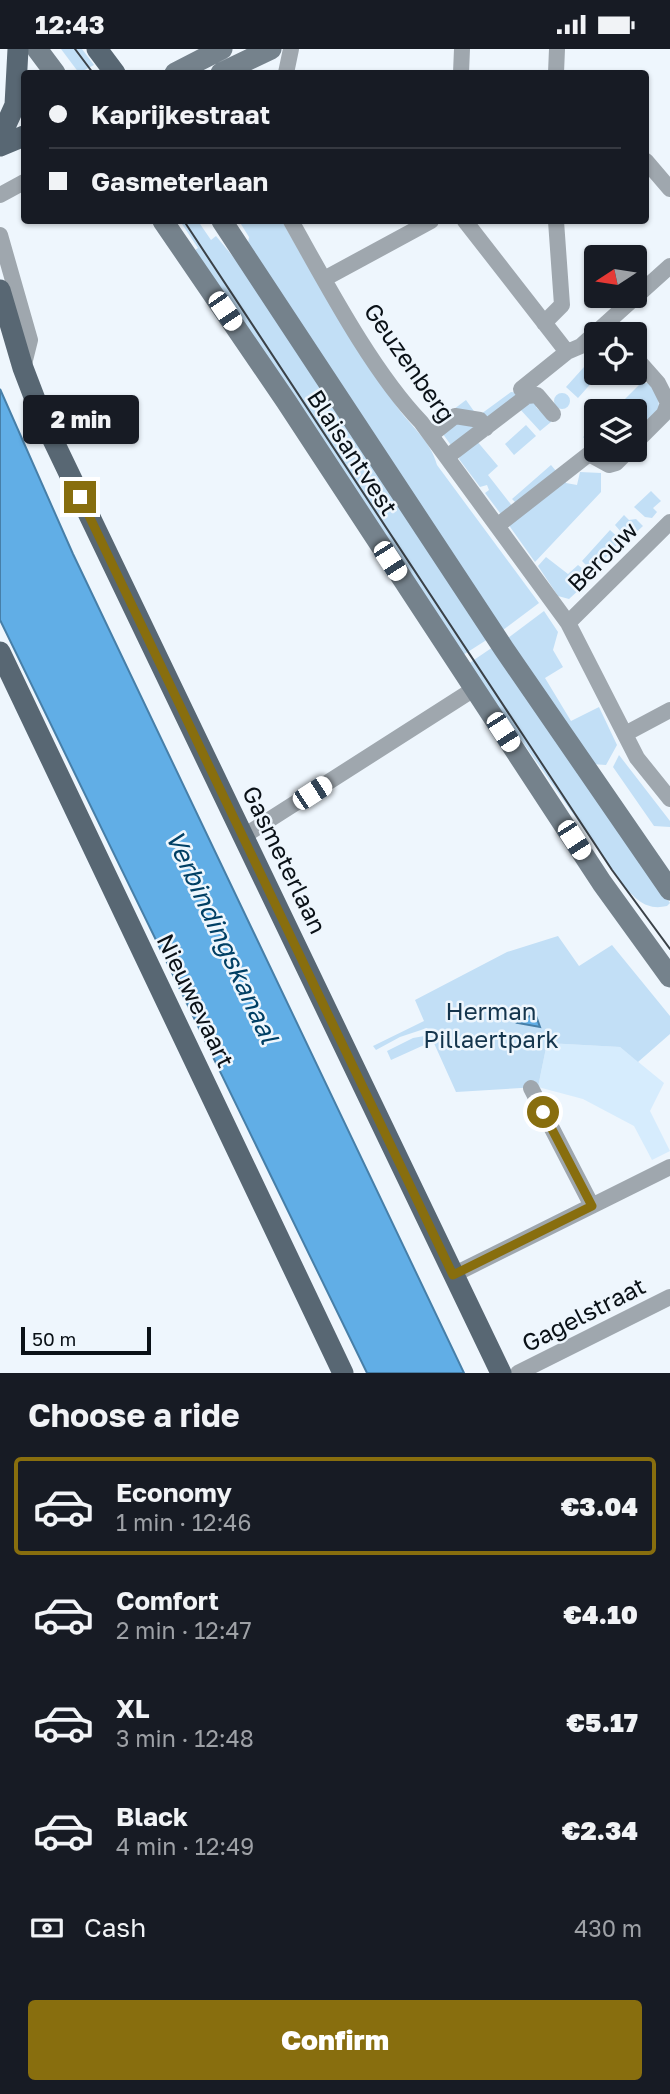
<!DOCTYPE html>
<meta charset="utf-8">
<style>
body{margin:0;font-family:"Golos Text",sans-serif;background:#242831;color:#f1f3f6;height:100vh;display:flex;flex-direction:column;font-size:26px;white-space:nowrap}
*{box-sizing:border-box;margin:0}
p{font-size:23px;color:#9ea1a6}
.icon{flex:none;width:38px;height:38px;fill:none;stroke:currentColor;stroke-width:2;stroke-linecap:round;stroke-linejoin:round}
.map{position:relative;height:1324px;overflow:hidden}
.side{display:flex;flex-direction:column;background:#171b24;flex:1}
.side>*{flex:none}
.banner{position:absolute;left:21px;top:21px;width:628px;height:154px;border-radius:7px;box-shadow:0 2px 5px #0004;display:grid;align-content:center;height:154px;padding:0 28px;background:#171b24}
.needle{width:46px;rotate:258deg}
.fabs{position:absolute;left:584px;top:196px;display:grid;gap:14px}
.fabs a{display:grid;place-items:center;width:63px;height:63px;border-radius:7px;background:#171b24;box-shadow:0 2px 5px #0004;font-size:35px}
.scale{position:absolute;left:21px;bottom:18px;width:130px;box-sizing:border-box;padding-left:7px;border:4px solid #0a1117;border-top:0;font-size:19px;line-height:24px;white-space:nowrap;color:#0a1117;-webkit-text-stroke:5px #eef6fd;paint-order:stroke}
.end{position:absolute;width:32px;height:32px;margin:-16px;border:9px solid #886e0e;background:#fff;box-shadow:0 0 0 4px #fff}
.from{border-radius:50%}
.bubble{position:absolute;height:49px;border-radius:7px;background:#171b24;box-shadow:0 2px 5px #0004;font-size:23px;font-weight:800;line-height:49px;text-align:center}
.car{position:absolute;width:21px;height:42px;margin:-21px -10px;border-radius:9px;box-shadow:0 0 5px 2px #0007;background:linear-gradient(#fff 24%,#345 0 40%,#fff 0 76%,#345 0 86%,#fff 0)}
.banner b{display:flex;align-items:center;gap:24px;height:66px;font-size:26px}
.banner b+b{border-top:2px solid #363941}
.banner i{width:18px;height:18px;background:#f1f3f6}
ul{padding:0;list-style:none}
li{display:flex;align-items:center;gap:21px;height:98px;margin:0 14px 10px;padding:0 14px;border:4px solid transparent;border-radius:7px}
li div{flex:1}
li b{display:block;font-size:26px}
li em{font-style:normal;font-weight:800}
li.selected{border-color:#886e0e}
li>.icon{width:63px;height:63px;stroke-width:1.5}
h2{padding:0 28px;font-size:32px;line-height:84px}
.pay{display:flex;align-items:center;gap:18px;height:77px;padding:0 28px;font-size:26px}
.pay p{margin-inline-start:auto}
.button{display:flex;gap:14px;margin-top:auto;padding:14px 28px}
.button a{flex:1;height:80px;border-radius:7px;background:#886e0e;color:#fff;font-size:28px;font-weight:800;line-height:80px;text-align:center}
.status{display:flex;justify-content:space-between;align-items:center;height:49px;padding:0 35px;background:#171b24;direction:ltr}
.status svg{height:19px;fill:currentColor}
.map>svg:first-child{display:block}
.built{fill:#d6ecfd}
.green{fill:#c2dff6}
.water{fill:#61aee6;stroke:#477fa8;stroke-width:2}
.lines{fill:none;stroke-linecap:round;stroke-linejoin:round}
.street{stroke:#9fa7ae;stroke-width:16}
.secondary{stroke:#75828c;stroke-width:21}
.primary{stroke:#586773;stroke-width:21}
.tram{stroke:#3b4248;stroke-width:2}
.route{stroke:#886e0e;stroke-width:9}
.labels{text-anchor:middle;stroke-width:5;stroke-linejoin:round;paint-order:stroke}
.street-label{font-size:24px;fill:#0a1117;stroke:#eef6fd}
.park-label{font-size:24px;fill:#14354d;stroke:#eef6fd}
.water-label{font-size:26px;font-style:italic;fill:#003f64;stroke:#eef6fd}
</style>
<div class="status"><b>12:43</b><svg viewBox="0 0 49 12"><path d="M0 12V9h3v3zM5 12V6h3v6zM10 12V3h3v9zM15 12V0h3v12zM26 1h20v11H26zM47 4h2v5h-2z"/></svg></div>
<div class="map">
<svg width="670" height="1324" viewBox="0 0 670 1324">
<rect width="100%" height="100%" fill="#eef6fd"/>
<path class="built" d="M547 994 620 998 664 1034 650 1062 670 1102 652 1111 634 1077 583 1050 538 1038Z"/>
<path class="green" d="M61 0H82L94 16 79 24Z
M180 172H198L211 191 216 187 258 238 488 590 463 606 195 201 198 199Z
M239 172H282C317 234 354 296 395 355 409 376 430 390 437 416L539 554 503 581 248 195 249 188Z
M584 318 595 330 578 349 566 338Z
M641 334H651L658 342 659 362 635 387V362H613Z
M511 343 519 344 486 375H434L466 351 476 365H481Z
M554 352a8 8 0 1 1 16 0a8 8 0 1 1-16 0Z
M531 349 540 355 536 358 539 361 541 359 551 367V373L540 382 519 359Z
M451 373 479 374 453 399 440 381Z
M597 375V401H622L612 411H602L583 388Z
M526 376 536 387 514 406 505 395Z
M476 391 498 417 488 426 513 458 503 468 485 444 489 441 487 436 480 438 459 410 460 406Z
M551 416 556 422 518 456 512 450Z
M580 423 601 424V443L535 513 508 475 565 429 566 434 577 436Z
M651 442 661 452 653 459 657 463 652 469 645 468 634 458Z
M624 466 629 471 636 470 643 477 628 491 615 476Z
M610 481 621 491 593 523 582 512Z
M546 508 568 525 578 516 593 528 569 550 558 547 538 517Z
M544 562 558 583 553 601 563 618 545 629 571 672 599 658 617 696 606 716 592 715 508 589Z
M493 598 670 854 667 857C646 862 636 850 623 836L468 615Z
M619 706 670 772V778L654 777 613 718Z
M558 887 579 917 612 896 670 967V985L638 1013 620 998 547 994 538 1038 456 1043 433 992 391 1011 387 1002 413 989 430 986 427 979 400 988 376 1001 373 997 424 972 415 951 507 903Z"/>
<path class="water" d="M0 340 73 505 464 1324H367L0 571Z
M535 964 540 978 518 974Z"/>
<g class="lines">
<path class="street" d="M286 24 291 0
M461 24 462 0
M556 24 557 0
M646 112 670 140
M0 146 24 133
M291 172C326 234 372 322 421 373L568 574 637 709 670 750
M465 172 567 303
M0 186 30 291 23 319
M324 230 431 172
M544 274 562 256 556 172
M635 308 658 334 668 354 664 365 635 394
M527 347 537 346 553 365
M431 386 455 367 480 371 486 379
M447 408 527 347 521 340 567 303 581 297 670 217
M497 477 589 405 609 416 616 414 629 401
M568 574 670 473
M625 685 670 661
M244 787 474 640
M531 1039 592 1157
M453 1226 670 1118
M518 1324 670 1248"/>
<path class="secondary" d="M37 0 55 24
M175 24 222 0
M221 24 271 0
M163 172 286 352 602 834 670 928
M222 172 504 600 670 841"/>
<path class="primary" d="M97 0 115 24
M0 89 15 56 18 0
M0 97 24 87
M0 241 23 319 41 366 501 1324
M0 603 343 1324"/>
<path class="tram" d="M75 0 93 24
M184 172 612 821 670 900"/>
</g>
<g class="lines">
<path class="route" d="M80 448 453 1226 592 1157 543 1063"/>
</g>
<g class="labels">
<g class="street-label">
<text transform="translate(409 314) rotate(55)" y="8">Geuzenberg</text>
<text transform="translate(352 404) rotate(57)" y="8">Blaisantvest</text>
<text transform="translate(603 508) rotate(-45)" y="8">Berouw</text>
<text transform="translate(284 811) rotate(64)" y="8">Gasmeterlaan</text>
<text transform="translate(195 952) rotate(64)" y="8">Nieuwevaart</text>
<text transform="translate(584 1266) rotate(-27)" y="8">Gagelstraat</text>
</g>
<g class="park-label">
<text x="491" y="971">Herman<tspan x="491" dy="28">Pillaertpark</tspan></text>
</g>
<g class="water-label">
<text transform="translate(222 888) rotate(65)" y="9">Verbindingskanaal</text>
</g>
</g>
</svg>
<div class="fabs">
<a><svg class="needle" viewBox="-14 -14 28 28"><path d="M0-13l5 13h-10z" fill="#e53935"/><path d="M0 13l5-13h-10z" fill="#9ea1a6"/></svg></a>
<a><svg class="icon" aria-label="locate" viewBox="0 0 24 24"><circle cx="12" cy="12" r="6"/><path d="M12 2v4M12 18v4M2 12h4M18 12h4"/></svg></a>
<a><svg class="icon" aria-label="layers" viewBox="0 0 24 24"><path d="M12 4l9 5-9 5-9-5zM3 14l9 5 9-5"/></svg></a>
</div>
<div class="scale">50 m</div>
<i class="end from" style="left:543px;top:1063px"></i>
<i class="end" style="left:80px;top:448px"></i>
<div class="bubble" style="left:23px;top:346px;width:116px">2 min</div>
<i class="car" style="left:225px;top:262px;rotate:146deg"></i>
<i class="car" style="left:390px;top:512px;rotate:147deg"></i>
<i class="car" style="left:503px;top:683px;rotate:147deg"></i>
<i class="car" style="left:312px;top:744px;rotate:57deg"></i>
<i class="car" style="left:574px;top:791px;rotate:147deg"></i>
<div class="banner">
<b><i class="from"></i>Kaprijkestraat</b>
<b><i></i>Gasmeterlaan</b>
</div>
</div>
<section class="side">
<h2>Choose a ride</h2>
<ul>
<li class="selected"><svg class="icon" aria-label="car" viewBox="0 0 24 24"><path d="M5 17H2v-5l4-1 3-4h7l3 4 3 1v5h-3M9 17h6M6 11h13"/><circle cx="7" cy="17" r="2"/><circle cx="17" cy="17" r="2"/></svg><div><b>Economy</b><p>1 min · 12:46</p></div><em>€3.04</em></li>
<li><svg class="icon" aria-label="car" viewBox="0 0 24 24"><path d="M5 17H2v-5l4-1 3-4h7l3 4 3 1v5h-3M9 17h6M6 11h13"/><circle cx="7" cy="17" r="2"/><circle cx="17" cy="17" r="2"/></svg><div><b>Comfort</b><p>2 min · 12:47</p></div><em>€4.10</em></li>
<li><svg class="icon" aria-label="car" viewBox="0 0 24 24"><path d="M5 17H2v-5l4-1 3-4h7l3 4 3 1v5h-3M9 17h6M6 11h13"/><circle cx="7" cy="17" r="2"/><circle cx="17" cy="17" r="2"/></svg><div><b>XL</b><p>3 min · 12:48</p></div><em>€5.17</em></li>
<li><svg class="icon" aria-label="car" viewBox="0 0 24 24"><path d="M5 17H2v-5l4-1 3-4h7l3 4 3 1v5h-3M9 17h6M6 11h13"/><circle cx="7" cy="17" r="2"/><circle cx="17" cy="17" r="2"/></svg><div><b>Black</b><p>4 min · 12:49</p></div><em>€2.34</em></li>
</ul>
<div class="pay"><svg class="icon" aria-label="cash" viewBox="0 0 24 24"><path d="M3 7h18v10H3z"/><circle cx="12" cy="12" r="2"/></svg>Cash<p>430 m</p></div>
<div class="button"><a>Confirm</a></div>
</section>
